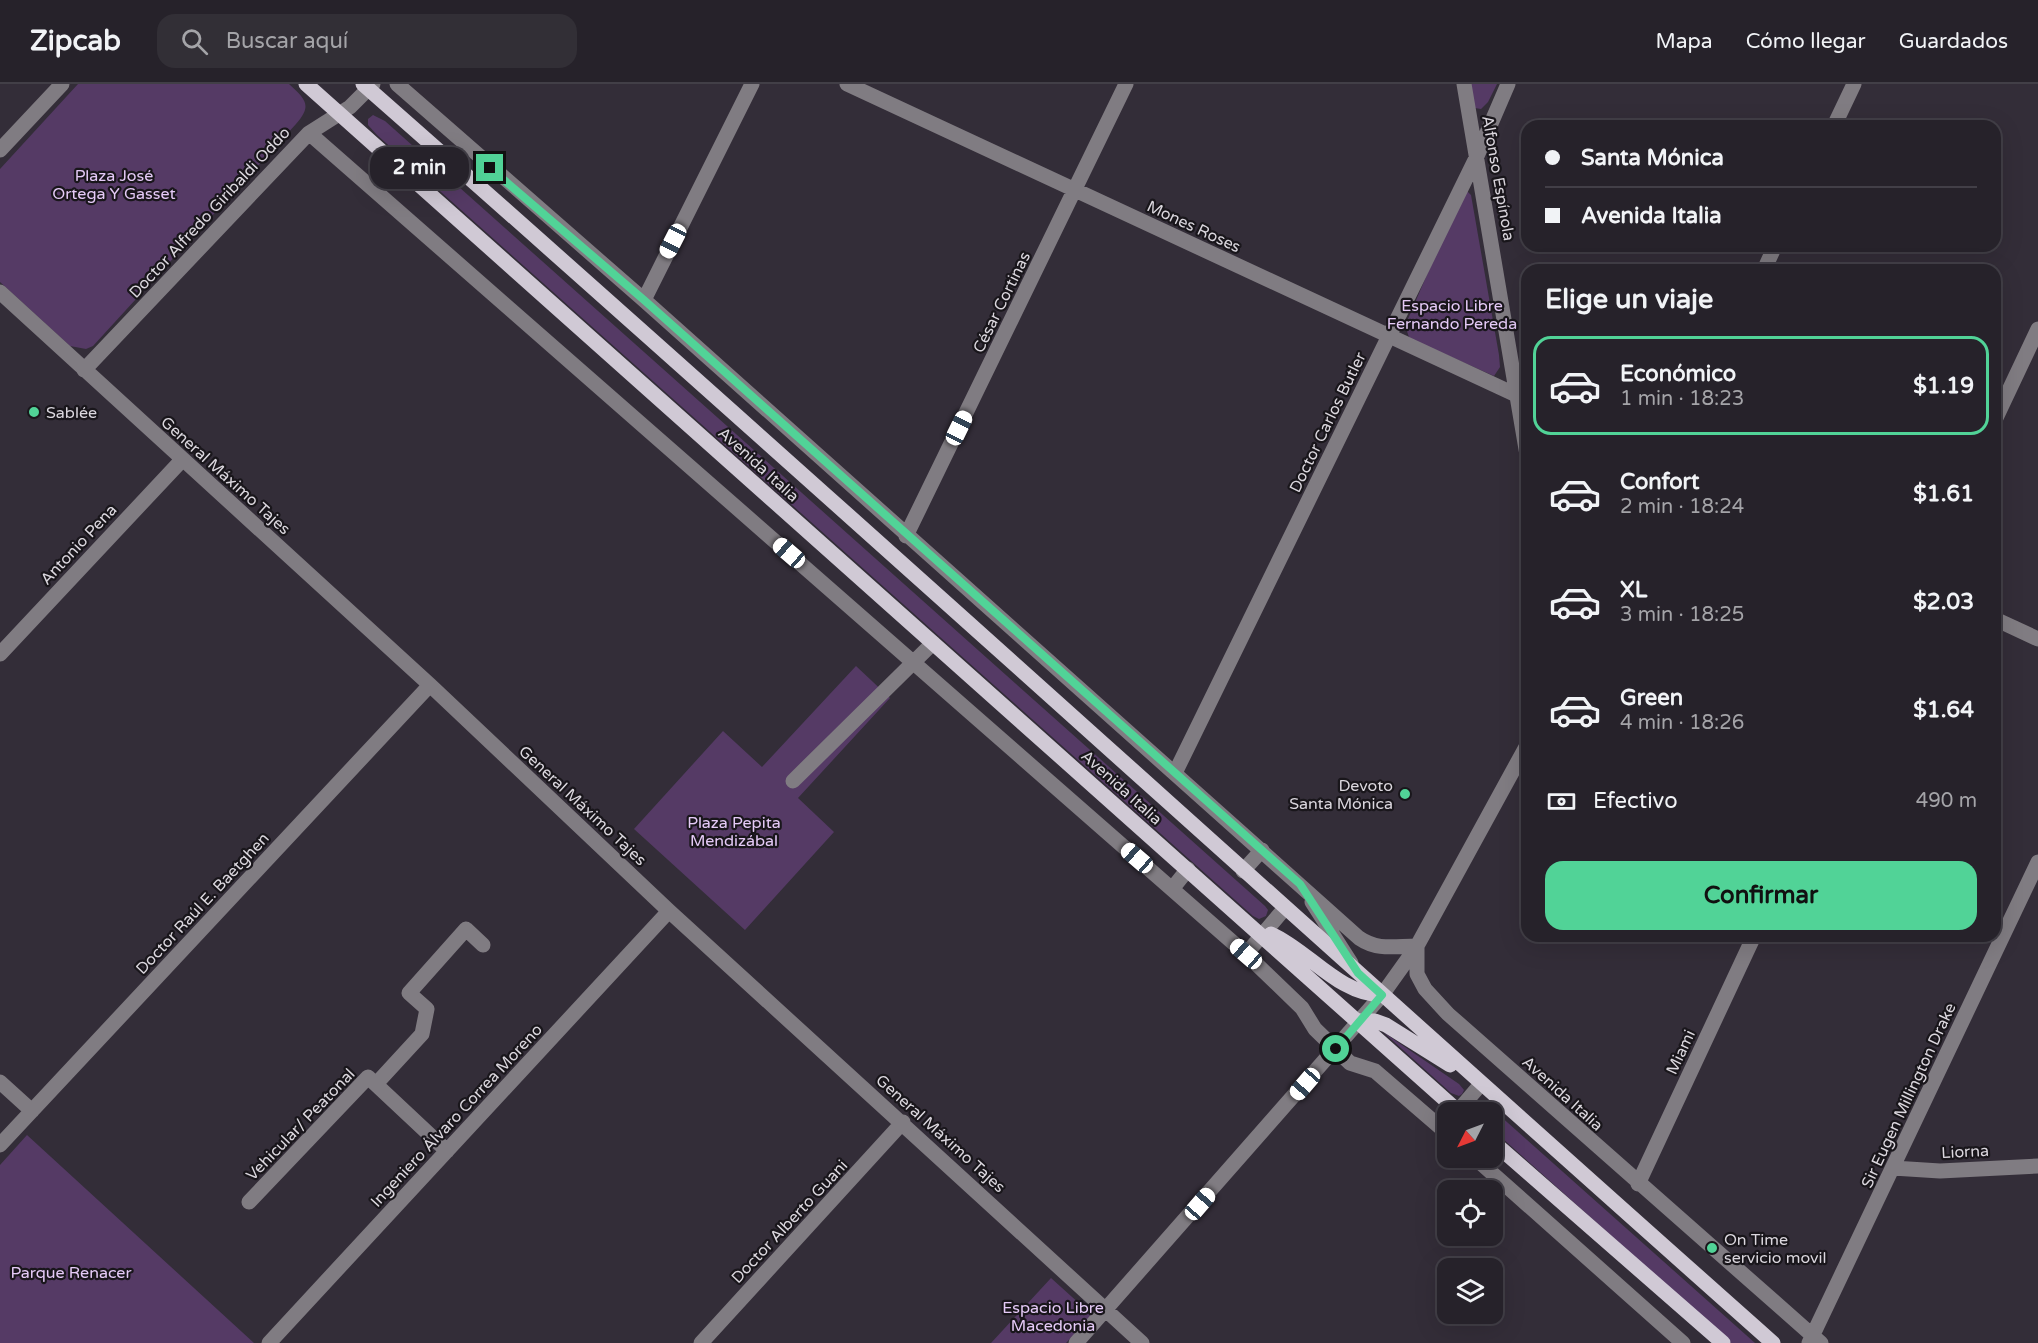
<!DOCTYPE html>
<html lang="es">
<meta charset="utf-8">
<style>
body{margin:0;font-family:"Varela Round",sans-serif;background:#322f36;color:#f1f3f6;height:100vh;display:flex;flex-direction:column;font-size:22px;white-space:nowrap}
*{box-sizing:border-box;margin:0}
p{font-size:20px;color:#a4a4a8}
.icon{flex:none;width:33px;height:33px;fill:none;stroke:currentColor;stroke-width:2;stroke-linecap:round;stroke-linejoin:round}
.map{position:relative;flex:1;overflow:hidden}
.sheet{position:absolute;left:1521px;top:180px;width:480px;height:678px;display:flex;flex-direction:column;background:#26222a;border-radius:18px;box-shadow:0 6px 24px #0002,0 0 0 2px #423f47}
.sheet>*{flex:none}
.hud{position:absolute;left:1521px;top:36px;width:480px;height:132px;border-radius:18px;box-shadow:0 6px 24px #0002,0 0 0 2px #423f47;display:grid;align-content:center;height:132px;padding:0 24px;background:#26222a}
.needle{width:39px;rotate:228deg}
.buttons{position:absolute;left:1437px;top:1018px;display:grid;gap:12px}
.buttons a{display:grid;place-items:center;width:66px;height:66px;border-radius:12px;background:#26222a;box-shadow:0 6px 24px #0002,0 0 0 2px #423f47;font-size:30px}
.end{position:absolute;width:27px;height:27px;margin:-14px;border:8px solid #51d397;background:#111;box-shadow:0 0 0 3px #111}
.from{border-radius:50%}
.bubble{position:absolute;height:42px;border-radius:18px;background:#26222a;box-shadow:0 6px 24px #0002,0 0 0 2px #423f47;font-size:20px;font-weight:700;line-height:42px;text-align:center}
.car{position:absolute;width:18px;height:36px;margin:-18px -9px;border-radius:8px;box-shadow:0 0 4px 2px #0007;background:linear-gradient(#fff 24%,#345 0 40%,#fff 0 76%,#345 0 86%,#fff 0)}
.hud b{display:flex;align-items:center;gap:21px;height:57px;font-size:22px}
.hud b+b{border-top:2px solid #423f47}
.hud i{width:15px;height:15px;background:#f1f3f6}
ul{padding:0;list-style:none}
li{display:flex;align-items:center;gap:18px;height:99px;margin:0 12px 9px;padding:0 12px;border:3px solid transparent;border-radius:18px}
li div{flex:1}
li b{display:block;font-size:22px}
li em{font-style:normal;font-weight:700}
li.selected{border-color:#51d397}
li>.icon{width:54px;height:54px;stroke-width:1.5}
h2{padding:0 24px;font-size:27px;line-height:72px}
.pay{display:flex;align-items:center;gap:15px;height:66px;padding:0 24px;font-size:22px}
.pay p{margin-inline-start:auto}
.primary-button{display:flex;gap:12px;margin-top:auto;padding:12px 24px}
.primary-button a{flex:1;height:69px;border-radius:18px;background:#51d397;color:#111;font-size:24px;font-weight:700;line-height:69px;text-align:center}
header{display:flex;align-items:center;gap:36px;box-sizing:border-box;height:84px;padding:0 30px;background:#26222a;border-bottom:2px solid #423f47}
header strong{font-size:28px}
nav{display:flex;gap:33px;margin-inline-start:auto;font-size:21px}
.search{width:420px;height:54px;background:#322f36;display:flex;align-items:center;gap:15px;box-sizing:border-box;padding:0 21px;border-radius:18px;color:#a4a4a8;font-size:22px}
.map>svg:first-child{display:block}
.green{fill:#553a65}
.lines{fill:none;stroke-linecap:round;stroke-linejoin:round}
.minor{stroke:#807c82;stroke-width:15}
.major{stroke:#d0c9d5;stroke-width:15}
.route{stroke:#51d397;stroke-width:8}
.poi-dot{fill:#51d397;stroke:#19161b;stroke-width:2}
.labels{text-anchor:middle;stroke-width:4.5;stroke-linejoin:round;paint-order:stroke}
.park-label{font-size:16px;fill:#e5caf7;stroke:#19161b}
.street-label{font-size:16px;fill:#dbd7de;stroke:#19161b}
.poi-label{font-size:16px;fill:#dbd7de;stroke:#19161b;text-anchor:start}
</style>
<header>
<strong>Zipcab</strong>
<div class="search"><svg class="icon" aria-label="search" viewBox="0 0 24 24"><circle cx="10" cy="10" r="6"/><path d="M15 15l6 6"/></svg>Buscar aquí</div>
<nav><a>Mapa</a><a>Cómo llegar</a><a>Guardados</a></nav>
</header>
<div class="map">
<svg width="2038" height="1259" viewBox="0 0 2038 1259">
<rect width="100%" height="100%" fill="#332d38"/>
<path class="green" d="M78 0H289C305 15 313 21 296 40L93 262 86 265 70 262 0 198V85Z
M1467 0H1497L1488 18 1481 25 1475 24Z
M373 31 385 37 1265 822 1268 826 1266 832 1259 835 1253 832 377 51 368 41V35Z
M1466 106 1471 111 1499 271 1500 283 1494 292 1413 256 1409 253 1405 242 1461 111Z
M856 582 890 614 798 714 834 748 745 846 634 745 723 647 762 683Z
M1383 948 1459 1000 1464 1006 1462 1010 1459 1012 1451 1009Z
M1482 1018 1489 1022 1755 1259H1731L1493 1046 1492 1029H1476L1475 1027 1477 1021Z
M27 1051 254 1259H0V1081Z
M1051 1194 1092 1231 1066 1259H991Z"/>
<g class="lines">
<path class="minor" d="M397 0 644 216 1359 854C1378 867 1395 862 1417 862
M847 0 1527 316
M1464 0 1527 371
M1834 42 1854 0
M309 49 1246 870 1302 924 1315 945 1350 979 1375 987 1448 1050
M0 66 62 0
M1764 186 1775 162
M0 208 430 601 669 827 1142 1259
M644 216 752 0
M84 286 309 49 350 23 373 0
M1995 336 2038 245
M906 452 1126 0
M1995 535 2038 555
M0 570 182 376
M1175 689 1477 72 1508 0
M793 697 933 559
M1243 787 1262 766
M1172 805 1188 785
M1312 818 1351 879
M1417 862V890L1425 905 1448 930 1821 1259
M1246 870 1285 824
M0 998 32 1027
M376 1000 422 950 427 925 409 909 466 845 483 861
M1458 1027 1481 1000
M0 1061 430 601
M1475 1074 1683 1259
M1893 1084 1940 1087 2038 1082
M1638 1100 1754 852
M249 1118 368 993 447 1067
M269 1259 669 827
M701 1259 903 1038
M1076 1259 1382 911 1417 862 1527 661
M1809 1259 2038 778"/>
<path class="major" d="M306 0 1460 1029
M363 0C836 416 1302 841 1773 1259
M1271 850C1309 867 1338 910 1382 911
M1360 937H1375L1386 941 1450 981
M1492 1057 1723 1259"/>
</g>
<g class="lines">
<path class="route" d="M490 84 644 216 1300 800 1358 889 1382 911 1336 965"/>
</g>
<g class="poi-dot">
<circle cx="34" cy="328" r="6"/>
<circle cx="1405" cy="710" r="6"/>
<circle cx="1712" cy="1164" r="6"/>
</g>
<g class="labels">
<g class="park-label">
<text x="114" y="97">Plaza José<tspan x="114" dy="18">Ortega Y Gasset</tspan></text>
<text x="1452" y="227">Espacio Libre<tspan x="1452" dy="18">Fernando Pereda</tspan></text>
<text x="734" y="744">Plaza Pepita<tspan x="734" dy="18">Mendizábal</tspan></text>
<text x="71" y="1194">Parque Renacer</text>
<text x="1053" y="1229">Espacio Libre<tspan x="1053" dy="18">Macedonia</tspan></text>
</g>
<g class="street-label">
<text transform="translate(1499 94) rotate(80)" y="6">Alfonso Espínola</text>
<text transform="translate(209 128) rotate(-47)" y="6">Doctor Alfredo Giribaldi Oddo</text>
<text transform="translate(1194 142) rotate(25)" y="6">Mones Roses</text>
<text transform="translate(1001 218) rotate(-64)" y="6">César Cortinas</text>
<text transform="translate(1327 338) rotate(-64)" y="6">Doctor Carlos Butler</text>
<text transform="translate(759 380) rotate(42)" y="6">Avenida Italia</text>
<text transform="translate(226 391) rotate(42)" y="6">General Máximo Tajes</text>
<text transform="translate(78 460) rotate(-47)" y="6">Antonio Pena</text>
<text transform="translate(1122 703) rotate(42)" y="6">Avenida Italia</text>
<text transform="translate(583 721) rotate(43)" y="6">General Máximo Tajes</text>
<text transform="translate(202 819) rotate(-47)" y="6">Doctor Raúl E. Baetghen</text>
<text transform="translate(1680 968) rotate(-65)" y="6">Miami</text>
<text transform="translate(1563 1009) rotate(42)" y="6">Avenida Italia</text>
<text transform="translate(1908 1011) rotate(-65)" y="6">Sir Eugen Millington Drake</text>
<text transform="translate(456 1031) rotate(-47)" y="6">Ingeniero Álvaro Correa Moreno</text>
<text transform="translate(300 1040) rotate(-46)" y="6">Vehicular/ Peatonal</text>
<text transform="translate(941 1049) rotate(42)" y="6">General Máximo Tajes</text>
<text transform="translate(1965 1067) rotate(-3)" y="6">Liorna</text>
<text transform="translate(789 1137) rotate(-47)" y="6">Doctor Alberto Guani</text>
</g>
<g class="poi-label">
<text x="46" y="334">Sablée</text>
<text x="1393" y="707" text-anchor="end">Devoto<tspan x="1393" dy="18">Santa Mónica</tspan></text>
<text x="1724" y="1161">On Time<tspan x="1724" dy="18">servicio movil</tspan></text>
</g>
</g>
</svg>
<div class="buttons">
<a><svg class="needle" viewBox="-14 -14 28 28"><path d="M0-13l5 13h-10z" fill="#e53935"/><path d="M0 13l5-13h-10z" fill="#a4a4a8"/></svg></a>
<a><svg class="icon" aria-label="locate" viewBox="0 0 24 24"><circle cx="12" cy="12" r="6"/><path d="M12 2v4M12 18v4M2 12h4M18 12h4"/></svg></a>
<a><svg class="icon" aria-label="layers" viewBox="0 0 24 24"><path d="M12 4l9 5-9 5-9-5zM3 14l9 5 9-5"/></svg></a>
</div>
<i class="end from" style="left:1336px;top:965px"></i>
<i class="end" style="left:490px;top:84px"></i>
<div class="bubble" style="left:370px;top:63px;width:99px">2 min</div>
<i class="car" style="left:673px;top:157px;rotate:207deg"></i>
<i class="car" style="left:959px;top:344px;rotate:26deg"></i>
<i class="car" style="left:789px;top:469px;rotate:311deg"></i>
<i class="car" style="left:1137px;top:774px;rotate:311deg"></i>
<i class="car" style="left:1246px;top:870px;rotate:311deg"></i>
<i class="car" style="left:1305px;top:1000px;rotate:221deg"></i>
<i class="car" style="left:1200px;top:1120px;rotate:41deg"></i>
<div class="hud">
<b><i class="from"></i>Santa Mónica</b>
<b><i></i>Avenida Italia</b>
</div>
<section class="sheet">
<h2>Elige un viaje</h2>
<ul>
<li class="selected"><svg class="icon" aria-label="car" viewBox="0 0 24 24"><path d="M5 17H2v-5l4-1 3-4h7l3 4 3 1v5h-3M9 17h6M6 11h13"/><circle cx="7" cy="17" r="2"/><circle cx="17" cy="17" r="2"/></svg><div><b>Económico</b><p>1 min · 18:23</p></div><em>$1.19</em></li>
<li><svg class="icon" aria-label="car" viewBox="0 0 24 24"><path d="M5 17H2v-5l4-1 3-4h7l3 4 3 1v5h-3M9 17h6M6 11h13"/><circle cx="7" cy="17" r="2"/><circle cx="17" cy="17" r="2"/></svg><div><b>Confort</b><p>2 min · 18:24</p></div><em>$1.61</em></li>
<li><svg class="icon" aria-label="car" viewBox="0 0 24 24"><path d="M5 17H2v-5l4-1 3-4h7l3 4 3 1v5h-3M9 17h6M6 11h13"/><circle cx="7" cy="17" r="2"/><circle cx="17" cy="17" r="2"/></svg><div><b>XL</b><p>3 min · 18:25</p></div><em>$2.03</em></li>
<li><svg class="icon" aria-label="car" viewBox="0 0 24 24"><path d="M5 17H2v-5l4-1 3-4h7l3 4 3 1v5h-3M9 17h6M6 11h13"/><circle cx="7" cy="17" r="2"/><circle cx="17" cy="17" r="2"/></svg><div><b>Green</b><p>4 min · 18:26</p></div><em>$1.64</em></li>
</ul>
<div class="pay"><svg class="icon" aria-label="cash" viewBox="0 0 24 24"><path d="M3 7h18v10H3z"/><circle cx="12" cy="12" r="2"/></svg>Efectivo<p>490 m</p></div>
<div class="primary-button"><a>Confirmar</a></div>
</section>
</div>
